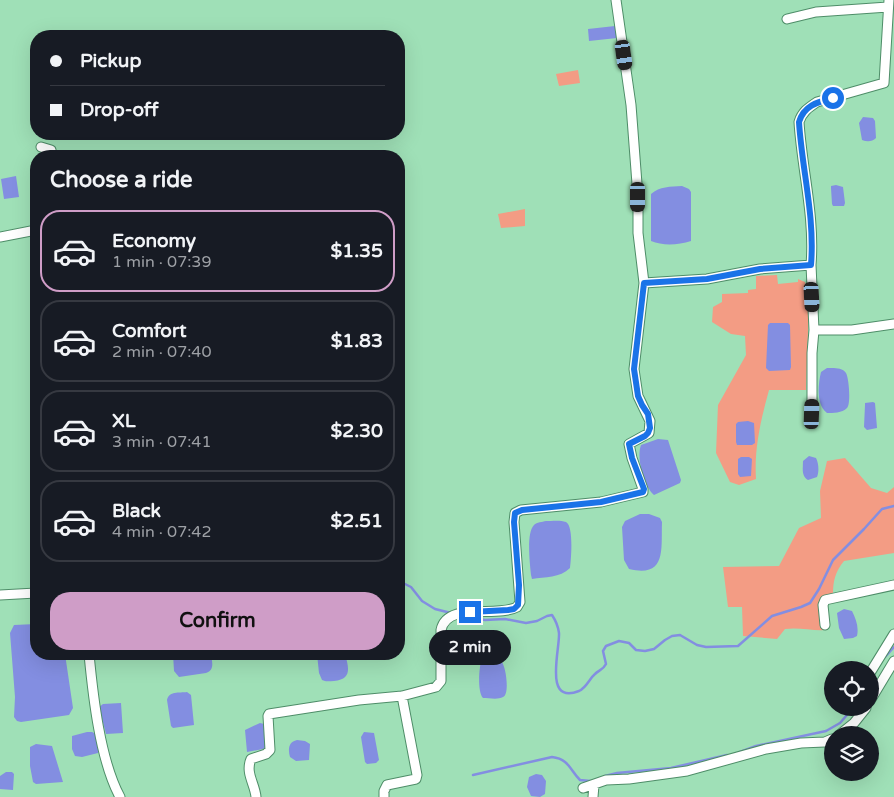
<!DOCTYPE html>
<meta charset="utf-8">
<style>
body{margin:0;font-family:"Varela Round",sans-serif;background:#20242c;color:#f1f3f6;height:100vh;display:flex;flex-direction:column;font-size:19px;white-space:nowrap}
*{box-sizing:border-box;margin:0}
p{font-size:16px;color:#9ea1a6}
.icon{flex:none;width:28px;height:28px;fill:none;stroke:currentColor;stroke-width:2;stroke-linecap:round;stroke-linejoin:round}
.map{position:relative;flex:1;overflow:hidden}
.side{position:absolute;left:30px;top:150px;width:375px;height:510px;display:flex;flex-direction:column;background:#171b24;border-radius:20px;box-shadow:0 5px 20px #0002}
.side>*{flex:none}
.hud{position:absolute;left:30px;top:30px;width:375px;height:110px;border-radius:20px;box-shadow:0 5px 20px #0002;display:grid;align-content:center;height:110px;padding:0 20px;background:#171b24}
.tools{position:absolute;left:824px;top:661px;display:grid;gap:10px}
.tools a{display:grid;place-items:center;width:55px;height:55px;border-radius:50%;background:#171b24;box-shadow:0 5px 20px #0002;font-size:25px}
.end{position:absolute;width:22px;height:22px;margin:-11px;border:6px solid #1a73e8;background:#fff;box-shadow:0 0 0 2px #fff}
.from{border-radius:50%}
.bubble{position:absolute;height:35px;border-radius:18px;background:#171b24;box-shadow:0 5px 20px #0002;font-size:16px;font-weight:700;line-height:35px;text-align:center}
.car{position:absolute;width:15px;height:30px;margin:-15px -8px;border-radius:6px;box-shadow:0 0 4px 1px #0007;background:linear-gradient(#222 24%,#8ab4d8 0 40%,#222 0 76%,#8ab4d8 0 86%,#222 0)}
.hud b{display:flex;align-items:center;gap:18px;height:48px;font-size:19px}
.hud b+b{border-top:1px solid #363941}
.hud i{width:12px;height:12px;background:#f1f3f6}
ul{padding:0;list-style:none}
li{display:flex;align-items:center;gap:15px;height:82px;margin:0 10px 8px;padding:0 10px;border:2px solid #363941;border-radius:20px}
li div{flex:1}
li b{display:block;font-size:19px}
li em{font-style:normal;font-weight:700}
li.current{border-color:#cf9dc7}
li>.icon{width:45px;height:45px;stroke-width:1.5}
h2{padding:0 20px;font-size:22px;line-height:60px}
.primary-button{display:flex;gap:10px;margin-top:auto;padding:10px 20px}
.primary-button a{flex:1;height:58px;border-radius:20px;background:#cf9dc7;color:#111;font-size:20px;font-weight:700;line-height:58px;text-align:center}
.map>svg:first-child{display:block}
.green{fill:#f39c84}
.water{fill:#838ee1}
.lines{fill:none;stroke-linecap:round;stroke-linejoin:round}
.stream{stroke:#838ee1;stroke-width:2.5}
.minor-casing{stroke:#4e8d68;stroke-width:11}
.minor{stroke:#fff;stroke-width:9}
.route{stroke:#1a73e8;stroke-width:6}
</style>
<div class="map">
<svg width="894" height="797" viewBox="0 0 894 797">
<rect width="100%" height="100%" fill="#9fe0b7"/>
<path class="green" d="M578 70 580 83 559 86 556 74Z
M525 209V226L501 228 498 214Z
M777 275 778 284 798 282V279L805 282 809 302 806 390H769C761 419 754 448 756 479L739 485 730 482 716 453 718 405 746 355 745 336 731 334 712 322 713 307 722 302V294L748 293V290L756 289V276Z
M845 458 871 488 887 493 894 487V553L844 561C835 572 833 581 833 595L828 601 826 630C812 631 799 627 785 629L777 639 743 636 742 607H728L723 567 779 566 799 528 821 518 820 491 827 461Z"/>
<path class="water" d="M615 26 617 38 589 41 588 29Z
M863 117 873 118 875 121 876 138C872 142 867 142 862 140L859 123Z
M16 176 19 197 4 199 1 179Z
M836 185 843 187 845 203 844 206H833L832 204 831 188V186Z
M682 186 689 189 691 192V241C678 245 663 246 651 241V194C660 186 670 187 682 186Z
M770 323H788L790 325 791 367 790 370 769 371 766 368 768 325Z
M827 368C833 368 842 367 846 373 849 378 851 404 847 408 842 413 833 413 827 413 816 405 818 385 821 372Z
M873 402 875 403 877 428 867 430 864 427 865 405V403Z
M748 421 754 423 755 443 752 445H737L736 442V424L738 422Z
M658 439 668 440 681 480 680 483 654 495C644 486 636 458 641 445Z
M809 456 816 458C819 464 819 472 817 477L808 480C801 476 803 468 803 461Z
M741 457H749L752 459 751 476 740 477 738 474V459Z
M640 514H649L660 518 662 522C661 549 667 578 629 569L624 560 622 527 625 521Z
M546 521C552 521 561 520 566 522 574 526 571 560 570 568 560 578 545 577 532 579L531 575C530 564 526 533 534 525 537 522 542 522 546 521Z
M844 609 852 611C856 619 859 627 857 636L853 638 844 639 839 628 837 613Z
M36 624V654H65L73 708 69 715 21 722 17 721 14 717 15 697 10 633 14 625Z
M173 654H211C212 662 215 670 206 673L179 677 174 671Z
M317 654H345C349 668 352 679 334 681 329 681 326 682 322 680L319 673Z
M482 658C488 658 496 657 501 661 506 665 510 695 503 697 498 700 489 698 483 698 477 692 479 666 482 658Z
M187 692 191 695 194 725 173 728 171 726 167 700C169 691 179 693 187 692Z
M121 703 123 733 106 734 99 707 103 704Z
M260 723 264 724 266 747 263 749 247 752 245 730Z
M87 732H92L96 734 99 747 98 753 82 757 75 756 72 749V736Z
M364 732 374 733 379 760 376 763 367 764 365 762 361 737Z
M297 740 305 741 310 744 309 760 296 761 290 757C288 750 288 742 297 740Z
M36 744 52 746 63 782 36 784 33 782 30 766V747Z
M6 772H12L14 774 13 790 0 789V776Z
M536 774 542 775 546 781 545 794 540 797 531 796 527 787 529 777Z"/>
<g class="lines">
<path class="stream" d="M399 581 411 587 422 601 435 609 451 613
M466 616 485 620 505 619 526 623 537 621 547 616 552 615C556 621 558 625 559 633 560 650 543 705 579 691 587 687 589 679 595 674 599 670 603 670 606 664L603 651 606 646 619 641 629 643 636 650 645 651 654 649 665 640 672 636 680 635 697 645 706 647 738 646 772 616 801 607 810 603 819 589 833 560 864 529 882 509 894 506
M885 657 894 647
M740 752 756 746 826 731 840 723 853 708
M473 775 552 757C569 759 570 770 580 780L590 781
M605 776 617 773 671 768 727 755"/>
<g class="minor-casing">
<path id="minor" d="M787 19 816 12 888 7
M41 147 51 150 52 156
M0 237 36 230
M811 265C815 216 802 170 799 122 802 112 808 108 817 102L884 83 889 0
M644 283 707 279 760 269 811 265 814 330H852L894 324
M812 414V353L814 330
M0 595 36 593
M825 625 823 605 825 600 894 585
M89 654C93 696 100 760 120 797
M870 673 894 634
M870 701 894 661
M839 735 854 723 866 708
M583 788 606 780 629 779 687 771 766 749 801 743 825 742 832 739
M256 797C255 784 245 773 251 759L266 754 270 750 268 716 269 714 359 700 402 696 436 687 441 681V630C447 601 497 618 517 607L520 602 514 522 515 513 521 510 601 502 643 492V489L632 458 629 444 649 433 650 421 638 396 634 369 644 283 638 233V197L631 105 616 0
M384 797V791L387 785 416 779 417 775 402 696
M593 797 594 785"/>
</g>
<use href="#minor" class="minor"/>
</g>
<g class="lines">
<path class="route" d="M470 612 508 610 514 609 518 605 519 585 514 522 515 513 522 510 601 502 643 492 644 489 632 458 629 444 645 436 648 433 650 428 648 414 642 405 638 396 634 369 644 283 707 279 760 269 811 265C815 216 802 170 799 122 804 105 818 102 833 98"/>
</g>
</svg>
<div class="tools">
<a><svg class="icon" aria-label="locate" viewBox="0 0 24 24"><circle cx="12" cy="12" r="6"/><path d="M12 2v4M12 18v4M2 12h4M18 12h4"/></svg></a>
<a><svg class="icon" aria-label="layers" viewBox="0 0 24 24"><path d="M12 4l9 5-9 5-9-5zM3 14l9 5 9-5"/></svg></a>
</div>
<i class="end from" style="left:833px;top:98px"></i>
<i class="end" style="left:470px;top:612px"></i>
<div class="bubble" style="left:429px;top:630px;width:82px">2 min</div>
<i class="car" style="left:624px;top:55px;rotate:172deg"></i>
<i class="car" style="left:638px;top:197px;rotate:180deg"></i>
<i class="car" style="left:812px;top:297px;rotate:177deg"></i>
<i class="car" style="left:812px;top:414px;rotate:2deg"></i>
<div class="hud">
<b><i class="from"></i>Pickup</b>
<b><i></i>Drop-off</b>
</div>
<section class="side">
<h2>Choose a ride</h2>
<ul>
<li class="current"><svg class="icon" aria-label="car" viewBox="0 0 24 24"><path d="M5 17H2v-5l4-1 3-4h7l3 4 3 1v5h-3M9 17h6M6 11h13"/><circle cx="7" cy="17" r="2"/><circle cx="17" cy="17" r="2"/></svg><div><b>Economy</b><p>1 min · 07:39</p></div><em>$1.35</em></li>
<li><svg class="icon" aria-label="car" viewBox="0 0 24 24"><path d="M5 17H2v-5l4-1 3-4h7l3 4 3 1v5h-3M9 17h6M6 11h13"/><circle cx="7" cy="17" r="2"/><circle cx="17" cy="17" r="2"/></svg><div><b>Comfort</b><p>2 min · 07:40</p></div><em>$1.83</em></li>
<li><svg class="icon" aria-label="car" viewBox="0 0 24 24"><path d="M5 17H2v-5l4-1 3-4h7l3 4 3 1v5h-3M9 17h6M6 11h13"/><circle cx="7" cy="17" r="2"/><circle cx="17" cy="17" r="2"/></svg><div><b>XL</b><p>3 min · 07:41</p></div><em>$2.30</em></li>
<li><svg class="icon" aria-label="car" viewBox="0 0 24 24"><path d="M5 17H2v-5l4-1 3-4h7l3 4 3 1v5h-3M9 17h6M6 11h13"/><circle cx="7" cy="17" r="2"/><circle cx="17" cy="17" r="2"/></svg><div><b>Black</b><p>4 min · 07:42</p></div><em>$2.51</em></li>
</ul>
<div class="primary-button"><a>Confirm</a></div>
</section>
</div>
